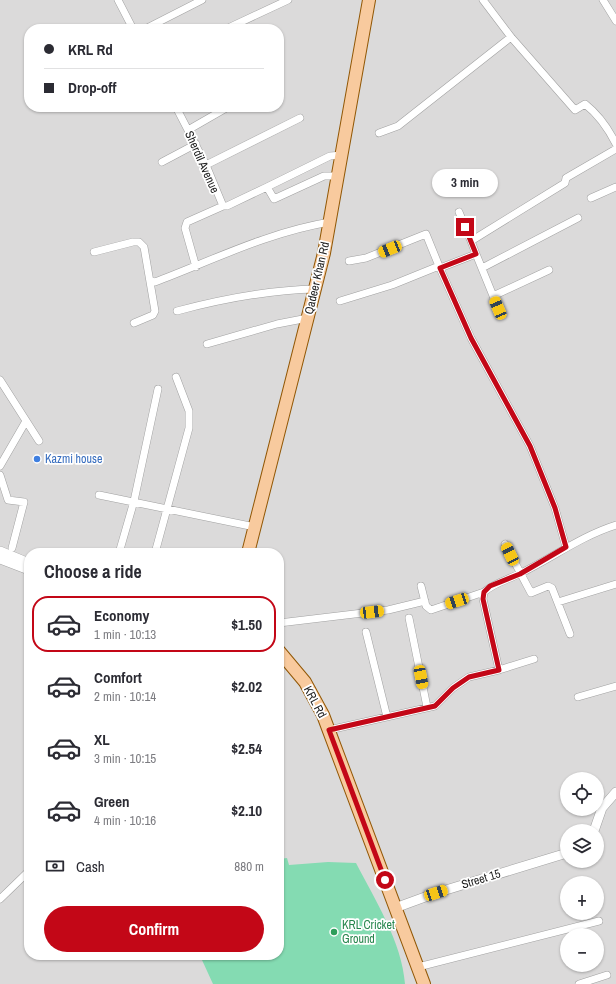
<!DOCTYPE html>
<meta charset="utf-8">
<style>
body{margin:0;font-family:"Archivo Narrow",sans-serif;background:#f7f7f7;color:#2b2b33;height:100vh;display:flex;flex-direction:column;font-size:15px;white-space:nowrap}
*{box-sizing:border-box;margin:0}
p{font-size:13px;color:#7c7c81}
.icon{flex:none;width:22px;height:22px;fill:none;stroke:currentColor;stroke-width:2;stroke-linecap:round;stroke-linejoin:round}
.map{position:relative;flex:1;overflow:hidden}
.drawer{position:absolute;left:24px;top:548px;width:260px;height:412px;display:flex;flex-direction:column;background:#fff;border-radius:16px;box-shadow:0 1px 3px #0004}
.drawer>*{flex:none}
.top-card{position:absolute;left:24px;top:24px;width:260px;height:88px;border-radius:16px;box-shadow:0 1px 3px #0004;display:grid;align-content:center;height:88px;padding:0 20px;background:#fff}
.buttons{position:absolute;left:560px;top:772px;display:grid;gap:8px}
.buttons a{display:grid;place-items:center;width:44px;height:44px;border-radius:50%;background:#fff;box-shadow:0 1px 3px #0004;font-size:20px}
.end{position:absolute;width:18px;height:18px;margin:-9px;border:5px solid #c30717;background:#fff;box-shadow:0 0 0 2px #fff}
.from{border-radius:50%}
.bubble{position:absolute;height:28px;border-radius:14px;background:#fff;box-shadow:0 1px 3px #0004;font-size:13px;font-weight:800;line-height:28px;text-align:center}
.car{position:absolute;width:12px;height:24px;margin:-12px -6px;border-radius:5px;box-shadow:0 0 3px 1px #0007;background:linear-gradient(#f5c518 24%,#345 0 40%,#f5c518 0 76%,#345 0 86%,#f5c518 0)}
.top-card b{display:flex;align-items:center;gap:14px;height:38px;font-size:15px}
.top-card b+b{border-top:1px solid #e1e1e2}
.top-card i{width:10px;height:10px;background:#2b2b33}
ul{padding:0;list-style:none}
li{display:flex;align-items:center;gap:12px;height:56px;margin:0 8px 6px;padding:0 12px;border:2px solid transparent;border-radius:16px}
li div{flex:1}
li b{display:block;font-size:15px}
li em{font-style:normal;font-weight:800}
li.selected{border-color:#c30717}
li>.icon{width:36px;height:36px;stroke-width:1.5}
h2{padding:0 20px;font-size:18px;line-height:48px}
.pay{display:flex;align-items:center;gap:10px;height:44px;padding:0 20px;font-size:15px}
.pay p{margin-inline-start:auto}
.action{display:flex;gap:8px;margin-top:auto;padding:8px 20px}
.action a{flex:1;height:46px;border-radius:24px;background:#c30717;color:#fff;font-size:16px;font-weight:800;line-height:46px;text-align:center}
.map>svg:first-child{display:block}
.residential{fill:#dbdada;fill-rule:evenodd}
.pitch{fill:#84dbb2}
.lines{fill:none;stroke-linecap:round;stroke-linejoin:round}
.minor-casing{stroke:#a1a1a1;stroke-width:8}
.tertiary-casing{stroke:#a1a1a1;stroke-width:10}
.primary-casing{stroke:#915705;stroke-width:14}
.minor{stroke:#fff;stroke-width:7}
.tertiary{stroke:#fff;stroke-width:9}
.primary{stroke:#f8ca9e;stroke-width:12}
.route{stroke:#c30717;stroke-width:5}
.shop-dot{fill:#3f7fe0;stroke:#fff;stroke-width:1.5}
.leisure-dot{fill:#2e9e5b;stroke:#fff;stroke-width:1.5}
.labels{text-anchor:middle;stroke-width:3.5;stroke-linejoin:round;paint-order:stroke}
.street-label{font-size:12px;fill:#1d1d1d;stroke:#fff}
.shop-label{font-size:12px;fill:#366cbe;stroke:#fff;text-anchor:start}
.leisure-label{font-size:12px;fill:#27864d;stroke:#fff;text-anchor:start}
</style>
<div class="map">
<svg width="616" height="984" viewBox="0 0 616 984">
<rect width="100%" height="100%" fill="#eee9e3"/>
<path class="residential" d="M0 0H616V984H0ZM29 29H279V107H29ZM29 553H279V955H29ZM567 779H597V809H567ZM567 831H597V861H567ZM567 883H597V913H567ZM567 935H597V965H567Z"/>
<path class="pitch" d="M287 858 289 865 328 862 356 863C375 900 402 942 405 984H213L202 960V955H279V859Z"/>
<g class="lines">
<g class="minor-casing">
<path id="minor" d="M118 0 133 29
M483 0 511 37 575 110 585 104C599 115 608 128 616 144
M603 0 616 21
M145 29 202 0
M226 29 288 0
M176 107 206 165 223 206H227L267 187 274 199 324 176H339
M188 130 228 107
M379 133 398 126 511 37
M162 162 196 144
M206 165 300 118
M267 187 330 156 343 155
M591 198 616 187
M459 212 471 241
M94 252 133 242H139L144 247 155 311 153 315 134 323
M476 254 498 308
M349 261 366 258 426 234 439 266
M196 267 185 228 187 222 223 206
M440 268 476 254 471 241 565 183 566 178 616 149
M482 268 578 218
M151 281 155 282C213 260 269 232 330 222
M493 296 549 270
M340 301 392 285 439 266 471 338 530 446 555 508 566 547
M177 311C222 299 269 290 316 289
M207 344 277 324 308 318
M0 380 39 441
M0 466 26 421
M0 475 8 500 24 502 12 548
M99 495 255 527
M505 544 531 593 548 586 552 588 570 634
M119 553 134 501 158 389
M155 553 189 428V411L176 377
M421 586 426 606 431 610 484 592C494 583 507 580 519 574 552 558 581 536 616 525
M558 602 616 584
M409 618 427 707
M279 623 388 610 425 601
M366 632 387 717
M499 670 534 659
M578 697 616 686
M329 730 435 706 453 688 469 677 499 670 483 599 484 592
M0 899 29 871
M418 967 599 921
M579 984 607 975"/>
</g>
<g class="tertiary-casing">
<path id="tertiary" d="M0 551 29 563
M0 559 29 570
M594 831 602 808 616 792
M395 908 436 893 567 853"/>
</g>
<g class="primary-casing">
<path id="primary" d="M248 553 324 253 369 0
M279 651 305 682 323 715 424 984"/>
</g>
<use href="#minor" class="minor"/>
<use href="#tertiary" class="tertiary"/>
<use href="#primary" class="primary"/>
</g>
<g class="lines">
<path class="route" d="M385 880 329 730 435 706 453 688 469 677 499 670 483 599 484 592 490 586 520 574 566 547 555 508 530 446 471 338 440 268 476 254 465 227"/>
</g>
<circle class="shop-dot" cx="37" cy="459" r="4"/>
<circle class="leisure-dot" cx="334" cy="932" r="4"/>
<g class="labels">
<g class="street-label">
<text transform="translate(202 162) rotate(66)" y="4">Sherdil Avenue</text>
<text transform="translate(317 278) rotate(-77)" y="4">Qadeer Khan Rd</text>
<text transform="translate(315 702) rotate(62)" y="4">KRL Rd</text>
<text transform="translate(481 879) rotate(-17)" y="4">Street 15</text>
</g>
<g class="shop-label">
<text x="45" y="463">Kazmi house</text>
</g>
<g class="leisure-label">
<text x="342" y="929">KRL Cricket<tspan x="342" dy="14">Ground</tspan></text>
</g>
</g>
</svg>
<div class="buttons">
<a><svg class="icon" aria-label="locate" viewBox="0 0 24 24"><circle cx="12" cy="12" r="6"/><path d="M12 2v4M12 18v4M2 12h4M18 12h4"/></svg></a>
<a><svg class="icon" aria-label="layers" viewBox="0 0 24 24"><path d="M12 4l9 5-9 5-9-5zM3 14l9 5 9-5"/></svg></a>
<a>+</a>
<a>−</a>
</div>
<i class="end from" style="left:385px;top:880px"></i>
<i class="end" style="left:465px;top:227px"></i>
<div class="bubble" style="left:432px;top:169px;width:66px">3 min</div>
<i class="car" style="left:390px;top:249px;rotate:248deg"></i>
<i class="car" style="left:498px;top:308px;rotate:337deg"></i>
<i class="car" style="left:510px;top:554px;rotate:334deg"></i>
<i class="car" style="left:457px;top:601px;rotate:252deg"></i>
<i class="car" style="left:372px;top:612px;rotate:83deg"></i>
<i class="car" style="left:421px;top:677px;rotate:169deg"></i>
<i class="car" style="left:436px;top:893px;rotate:72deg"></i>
<div class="top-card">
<b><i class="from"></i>KRL Rd</b>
<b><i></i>Drop-off</b>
</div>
<section class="drawer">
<h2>Choose a ride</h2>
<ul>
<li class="selected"><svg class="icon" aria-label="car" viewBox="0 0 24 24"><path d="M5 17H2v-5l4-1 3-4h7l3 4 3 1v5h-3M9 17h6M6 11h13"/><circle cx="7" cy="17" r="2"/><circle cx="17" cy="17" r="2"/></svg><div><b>Economy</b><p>1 min · 10:13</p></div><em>$1.50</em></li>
<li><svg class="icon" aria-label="car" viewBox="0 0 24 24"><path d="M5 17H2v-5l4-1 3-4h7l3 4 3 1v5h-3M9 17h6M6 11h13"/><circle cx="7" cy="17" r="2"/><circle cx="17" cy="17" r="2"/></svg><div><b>Comfort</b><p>2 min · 10:14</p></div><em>$2.02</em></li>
<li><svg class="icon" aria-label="car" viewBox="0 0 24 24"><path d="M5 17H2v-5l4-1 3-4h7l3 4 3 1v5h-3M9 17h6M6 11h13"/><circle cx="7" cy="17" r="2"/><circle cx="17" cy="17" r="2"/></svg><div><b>XL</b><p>3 min · 10:15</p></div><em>$2.54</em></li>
<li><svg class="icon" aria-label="car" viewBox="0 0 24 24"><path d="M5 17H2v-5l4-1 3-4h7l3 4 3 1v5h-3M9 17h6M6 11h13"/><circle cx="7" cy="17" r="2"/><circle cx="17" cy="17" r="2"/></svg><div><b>Green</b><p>4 min · 10:16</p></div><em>$2.10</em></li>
</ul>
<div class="pay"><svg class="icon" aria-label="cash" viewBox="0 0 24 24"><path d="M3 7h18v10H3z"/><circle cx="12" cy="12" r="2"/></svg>Cash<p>880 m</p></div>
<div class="action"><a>Confirm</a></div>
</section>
</div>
